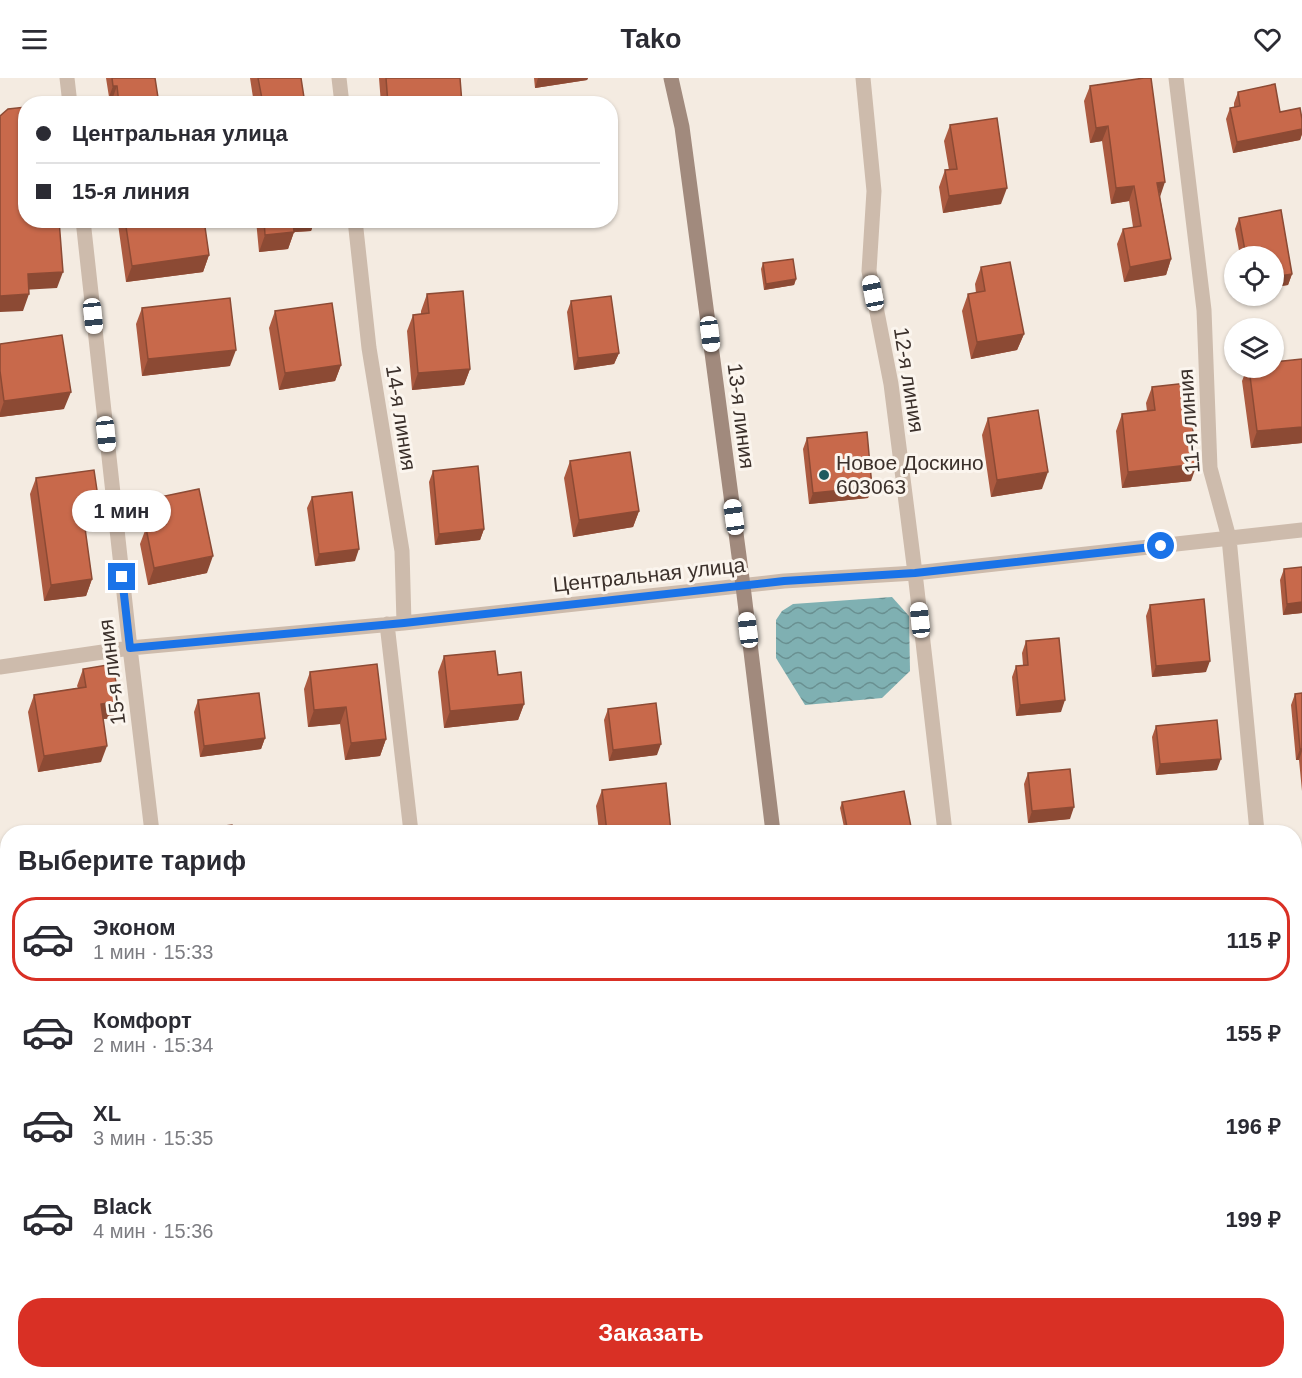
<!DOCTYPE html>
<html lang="ru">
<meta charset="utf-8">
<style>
body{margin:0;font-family:Arial,sans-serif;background:#f7f7f7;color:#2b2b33;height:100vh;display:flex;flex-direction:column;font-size:22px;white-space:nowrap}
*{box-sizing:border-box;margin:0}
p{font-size:20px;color:#7c7c81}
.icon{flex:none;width:33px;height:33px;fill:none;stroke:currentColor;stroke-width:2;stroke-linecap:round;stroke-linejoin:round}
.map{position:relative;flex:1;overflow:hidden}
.sheet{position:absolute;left:0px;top:747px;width:1302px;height:554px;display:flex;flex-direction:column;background:#fff;border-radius:24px 24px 0 0;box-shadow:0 2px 4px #0004}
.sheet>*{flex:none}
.guide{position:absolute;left:18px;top:18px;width:600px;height:132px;border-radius:24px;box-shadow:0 2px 4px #0004;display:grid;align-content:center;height:132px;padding:0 18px;background:#fff}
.buttons{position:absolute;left:1224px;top:168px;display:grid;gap:12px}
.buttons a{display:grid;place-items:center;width:60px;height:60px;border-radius:50%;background:#fff;box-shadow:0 2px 4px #0004;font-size:30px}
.end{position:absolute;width:27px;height:27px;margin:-14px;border:8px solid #1a73e8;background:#fff;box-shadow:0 0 0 3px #fff}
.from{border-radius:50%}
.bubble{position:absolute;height:42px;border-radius:21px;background:#fff;box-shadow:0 2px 4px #0004;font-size:20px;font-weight:700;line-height:42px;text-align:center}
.car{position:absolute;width:18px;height:36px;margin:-18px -9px;border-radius:8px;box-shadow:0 0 4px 2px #0007;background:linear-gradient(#fff 24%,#345 0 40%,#fff 0 76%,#345 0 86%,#fff 0)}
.guide b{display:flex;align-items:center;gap:21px;height:57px;font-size:22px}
.guide b+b{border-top:2px solid #e1e1e2}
.guide i{width:15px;height:15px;background:#2b2b33}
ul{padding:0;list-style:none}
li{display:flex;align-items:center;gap:18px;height:84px;margin:0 12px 9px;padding:0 6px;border:3px solid transparent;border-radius:24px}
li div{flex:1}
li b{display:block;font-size:22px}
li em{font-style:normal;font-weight:700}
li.active{border-color:#d93025}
li>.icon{width:54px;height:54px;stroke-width:1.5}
h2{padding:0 18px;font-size:27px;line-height:72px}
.action{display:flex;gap:12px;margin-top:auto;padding:12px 18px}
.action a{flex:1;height:69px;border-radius:24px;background:#d93025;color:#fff;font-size:24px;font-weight:700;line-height:69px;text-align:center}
header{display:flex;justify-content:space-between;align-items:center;height:78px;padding:0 18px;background:#fff;font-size:27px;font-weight:700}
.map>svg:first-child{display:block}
.water{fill:url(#water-waves)}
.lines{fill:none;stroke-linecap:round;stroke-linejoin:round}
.street{stroke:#cdbbac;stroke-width:15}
.secondary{stroke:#a18a7d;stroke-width:15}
.wall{fill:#ac5a40}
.shaded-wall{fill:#8c4a34}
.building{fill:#c8694b;stroke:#8c4a34;stroke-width:1.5}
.route{stroke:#1a73e8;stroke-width:8}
.poi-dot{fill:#1f5a5e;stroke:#fbf5ee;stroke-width:2}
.labels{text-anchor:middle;stroke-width:6;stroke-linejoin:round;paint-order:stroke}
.street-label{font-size:21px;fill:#3b302b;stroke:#fbf5ee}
.poi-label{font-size:21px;fill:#3b302b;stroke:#fbf5ee;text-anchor:start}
</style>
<header><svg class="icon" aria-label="menu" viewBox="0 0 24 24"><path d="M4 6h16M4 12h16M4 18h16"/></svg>Tako<svg class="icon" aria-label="heart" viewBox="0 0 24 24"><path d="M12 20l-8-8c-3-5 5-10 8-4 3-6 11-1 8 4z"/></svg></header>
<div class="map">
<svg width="1302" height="1300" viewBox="0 0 1302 1300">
<defs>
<pattern id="water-waves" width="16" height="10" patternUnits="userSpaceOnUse" patternTransform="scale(1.5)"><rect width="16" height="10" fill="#7fb0b2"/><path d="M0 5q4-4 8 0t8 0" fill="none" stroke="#699091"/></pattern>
</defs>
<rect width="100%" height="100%" fill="#f4ebe1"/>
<path class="water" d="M892 519 909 538 910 593 882 620 805 627 776 580V542L782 533 793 526Z"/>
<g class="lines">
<path class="street" d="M67 0 70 26
M339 0 342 26
M863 0 874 113 869 193 891 306 915 495 945 754
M1176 0 1204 232 1210 390 1229 460 1257 754
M83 142 130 570 152 754
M355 142 369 270 402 473 404 545
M387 546 411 754
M0 589 130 570 404 545 784 503 915 495 1302 452
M1294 1152 1302 1231
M200 1293V1300
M485 1293 486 1300
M1010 1293 1011 1300"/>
<path class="secondary" d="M671 0 682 49 743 508 773 754
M792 1300 793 1293"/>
</g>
<path class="wall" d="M106 0H155L159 26H114L113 19H109Z
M250 0H301L305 26H254Z
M379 0H460L462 26H381Z
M534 0H588L587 2 535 10Z
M1090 8 1160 119 1171 181 1166 197 1124 204 1117 166 1123 151 1133 149 1129 123 1111 126 1102 63 1090 65 1084 23Z
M1238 14 1280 34 1302 41V56L1300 62 1233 75 1226 41 1230 30 1234 29V25Z
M950 47 1001 126 943 135 939 109 945 92H949L944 63Z
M1281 132 1292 196 1288 207 1274 209V178H1240L1235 151 1239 140Z
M119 142H204L209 177 203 194 126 204 118 146Z
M256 142H315L311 153 294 154 288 171 259 174Z
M763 185 796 201 794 207 764 212 761 191Z
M981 189 1024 256 1017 272 971 281 962 233 968 216 976 215 975 206Z
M427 216 470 291 464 307 412 312 407 253 413 237 421 236V233Z
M571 223 619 275 614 286 574 292 567 234Z
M142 230 230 288 142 298 136 246Z
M275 233 341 287 335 303 279 312 269 250Z
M0 266 64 331 0 339Z
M1302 281V365L1251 370 1242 303 1247 290H1274Z
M1152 309 1191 403 1122 410 1116 353 1122 336 1147 333 1146 325Z
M988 340 1042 411 991 419 982 357Z
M807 360 872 409 868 420 809 426 803 371Z
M570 383 639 433 633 449 573 459 564 400Z
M433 393 484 451 480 462 435 467 429 404Z
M36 400 98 419 92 435 83 437 92 501 86 518 44 523 30 416Z
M160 419 207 495 148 507 140 466 146 450 157 448 154 435Z
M312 419 355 483 315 488 307 430Z
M1302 489V535L1283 537 1280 502 1284 491Z
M1150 527 1206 594 1152 599 1146 538Z
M1026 563 1061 634 1016 638 1012 599 1016 588 1023 587 1022 575Z
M444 578 498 597 524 626 518 642 444 650 438 594Z
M83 591 119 623 113 640 103 641 101 684 38 694 28 634 34 617 78 610 77 608Z
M310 594 386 661 380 678 345 682 340 646 308 649 304 611Z
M1302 615V713L1299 682H1296L1291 627 1295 616Z
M198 622 265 660 261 671 200 679 194 634Z
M608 631 657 677 609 683 604 642Z
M1156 648 1217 692 1156 697 1152 659Z
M1028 695 1070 741 1028 745 1024 706Z
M602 712 671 754H599L596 728Z
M842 724 912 754H845L840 730Z
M505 1293H564L565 1298 583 1300H505Z
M1070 1293H1115L1113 1300H1063V1298H1071Z"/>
<path class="shaded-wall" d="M538 0H588L587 2 535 10Z
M113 8H117L113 19H109Z
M1108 48 1102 63 1090 65 1096 50Z
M1302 51V56L1300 62 1233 75 1237 64Z
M1165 104 1160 119 1157 105Z
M1134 108 1129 123 1111 126 1116 110Z
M1007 110 1001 126 943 135 949 118Z
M291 142H315L311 153 294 154 288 171 259 174 265 157Z
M209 177 203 194 126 204 132 188Z
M1171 181 1166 197 1124 204 1130 189Z
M63 194 57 210 22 212 28 196Z
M1292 196 1288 207 1274 209V199Z
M796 201 794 207 764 212 766 206Z
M29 216 23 233 0 234V218Z
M1024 256 1017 272 971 281 977 264Z
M236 272 230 288 142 298 148 281Z
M619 275 614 286 574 292 578 280Z
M341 287 335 303 279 312 285 295Z
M470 291 464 307 412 312 418 295Z
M71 314 64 331 0 339V335L4 323Z
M1302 349V365L1251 370 1257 353Z
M1197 386 1191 403 1122 410 1128 394Z
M1048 394 1042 411 991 419 997 402Z
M872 409 868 420 809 426 813 415Z
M98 419 92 435 75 438 81 421Z
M639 433 633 449 573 459 579 442Z
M484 451 480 462 435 467 439 456Z
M359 471 355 483 315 488 319 476Z
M213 478 207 495 148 507 154 490Z
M92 501 86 518 44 523 51 507Z
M1302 524V535L1283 537 1287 526Z
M1210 583 1206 594 1152 599 1156 588Z
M1065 622 1061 634 1016 638 1020 627Z
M119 623 113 640 95 642 101 626Z
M524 626 518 642 444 650 450 633Z
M346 629 340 646 308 649 314 632Z
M265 660 261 671 200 679 204 668Z
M386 661 380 678 345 682 351 665Z
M661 666 657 677 609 683 613 672Z
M107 668 101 684 38 694 44 678Z
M1300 671H1302V673L1299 682H1296Z
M1221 681 1217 692 1156 697 1160 686Z
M1074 729 1070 741 1028 745 1032 733Z
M2 1165H8V1178L0 1179Z
M8 1250V1264L0 1265V1251Z
M1115 1293 1113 1300H1099L1101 1294Z
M1238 1293H1275L1237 1297Z"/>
<path class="building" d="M112 0H155L159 26H119L117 8H113Z
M258 0H301L305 26H263Z
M386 0H460L462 26H388Z
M1144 0H1151L1165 104 1157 105 1171 181 1130 189 1123 151 1141 148 1134 108 1116 110 1108 48 1096 50 1090 8Z
M1275 6 1280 34 1300 30 1302 41V51L1237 64 1230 30 1240 28 1238 14Z
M26 29V142H59L63 194 28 196 29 216 0 218V38L8 31Z
M997 40 1007 110 949 118 945 92 957 91 950 47Z
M1281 132 1292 196 1274 199V178H1246L1239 140Z
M125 142H204L209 177 132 188Z
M264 142H293L294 154 265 157Z
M793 181 796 201 766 206 763 185Z
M1010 184 1024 256 977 264 968 216 985 213 981 189Z
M463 213 470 291 418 295 413 237 429 235 427 216Z
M611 218 619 275 578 280 571 223Z
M230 220 236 272 148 281 142 230Z
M332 225 341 287 285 295 275 233Z
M62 257 71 314 4 323 0 293V266Z
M1302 281V349L1257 353 1249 290H1274V284Z
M1187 305 1197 386 1128 394 1122 336 1155 332 1152 309Z
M1038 332 1048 394 997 402 988 340Z
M867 354 872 409 813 415 807 360Z
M630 374 639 433 579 442 570 383Z
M478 388 484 451 439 456 433 393Z
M94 392 98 419 81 421 92 501 51 507 36 400Z
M199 411 213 478 154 490 146 450 166 446 160 419Z
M352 414 359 471 319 476 312 419Z
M1302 489V524L1287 526 1284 491Z
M1204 521 1210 583 1156 588 1150 527Z
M1059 560 1065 622 1020 627 1016 588 1028 587 1026 563Z
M495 573 498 597 521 594 524 626 450 633 444 578Z
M113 586 119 623 101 626 107 668 44 678 34 617 86 609 83 591Z
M377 586 386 661 351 665 346 629 314 632 310 594Z
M259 615 265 660 204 668 198 622Z
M1302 615V671H1300L1295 616Z
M656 625 661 666 613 672 608 631Z
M1217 642 1221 681 1160 686 1156 648Z
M1070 691 1074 729 1032 733 1028 695Z
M666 705 671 754H607L602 712Z
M904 713 912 754H848L842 724Z
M232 747 233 754H185V753Z
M8 1101V1165H2L8 1207V1250L0 1251V1103Z
M512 1293H564L565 1298 582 1296 583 1300H513Z
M1075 1293H1115L1101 1294V1300H1063V1298L1076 1297Z
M726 1298V1300H684V1299Z"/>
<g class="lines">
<path class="route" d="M122 499 130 570 404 545 784 503 915 495 1161 468"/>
</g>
<circle class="poi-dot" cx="824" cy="397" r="6"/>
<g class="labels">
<g class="street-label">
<text transform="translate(909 302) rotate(81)" y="7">12-я линия</text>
<text transform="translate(741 338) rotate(83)" y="7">13-я линия</text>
<text transform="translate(401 340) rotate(81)" y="7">14-я линия</text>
<text transform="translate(1189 343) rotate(-94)" y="7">11-я линия</text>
<text transform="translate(649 497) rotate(-6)" y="7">Центральная улица</text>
<text transform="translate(112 594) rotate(-97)" y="7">15-я линия</text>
</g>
<g class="poi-label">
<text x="836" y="392">Новое Доскино<tspan x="836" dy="24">603063</tspan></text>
</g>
</g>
</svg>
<div class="buttons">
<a><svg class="icon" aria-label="locate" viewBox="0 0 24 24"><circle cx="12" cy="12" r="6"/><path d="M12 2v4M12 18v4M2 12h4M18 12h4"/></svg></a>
<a><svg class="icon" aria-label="layers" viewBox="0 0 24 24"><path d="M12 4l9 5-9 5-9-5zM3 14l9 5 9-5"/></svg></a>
</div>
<i class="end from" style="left:1161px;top:468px"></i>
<i class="end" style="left:122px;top:499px"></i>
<div class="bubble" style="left:72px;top:412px;width:99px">1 мин</div>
<i class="car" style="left:873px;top:215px;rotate:349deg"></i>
<i class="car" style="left:93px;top:238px;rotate:174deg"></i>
<i class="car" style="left:710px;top:256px;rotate:173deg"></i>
<i class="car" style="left:106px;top:356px;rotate:174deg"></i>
<i class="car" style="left:734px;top:439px;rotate:352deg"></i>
<i class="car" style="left:920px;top:542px;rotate:354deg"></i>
<i class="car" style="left:748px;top:552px;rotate:353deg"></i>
<div class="guide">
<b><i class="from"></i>Центральная улица</b>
<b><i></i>15-я линия</b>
</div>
<section class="sheet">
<h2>Выберите тариф</h2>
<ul>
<li class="active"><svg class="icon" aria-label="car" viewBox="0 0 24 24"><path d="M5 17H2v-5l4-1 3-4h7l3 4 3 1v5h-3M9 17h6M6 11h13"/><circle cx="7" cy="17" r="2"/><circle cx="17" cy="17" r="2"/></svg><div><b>Эконом</b><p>1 мин · 15:33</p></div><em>115 ₽</em></li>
<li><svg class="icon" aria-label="car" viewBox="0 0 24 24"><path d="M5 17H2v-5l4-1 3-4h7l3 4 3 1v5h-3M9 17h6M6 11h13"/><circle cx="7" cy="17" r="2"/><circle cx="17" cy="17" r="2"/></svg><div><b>Комфорт</b><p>2 мин · 15:34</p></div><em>155 ₽</em></li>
<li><svg class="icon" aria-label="car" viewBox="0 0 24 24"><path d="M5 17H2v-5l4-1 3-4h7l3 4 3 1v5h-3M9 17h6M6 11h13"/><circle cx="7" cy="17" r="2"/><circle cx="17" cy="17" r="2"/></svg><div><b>XL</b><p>3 мин · 15:35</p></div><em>196 ₽</em></li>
<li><svg class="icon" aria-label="car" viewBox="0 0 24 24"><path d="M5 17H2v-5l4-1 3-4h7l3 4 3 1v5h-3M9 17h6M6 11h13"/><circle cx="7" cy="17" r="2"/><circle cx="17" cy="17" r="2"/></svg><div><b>Black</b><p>4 мин · 15:36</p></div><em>199 ₽</em></li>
</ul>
<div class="action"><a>Заказать</a></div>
</section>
</div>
